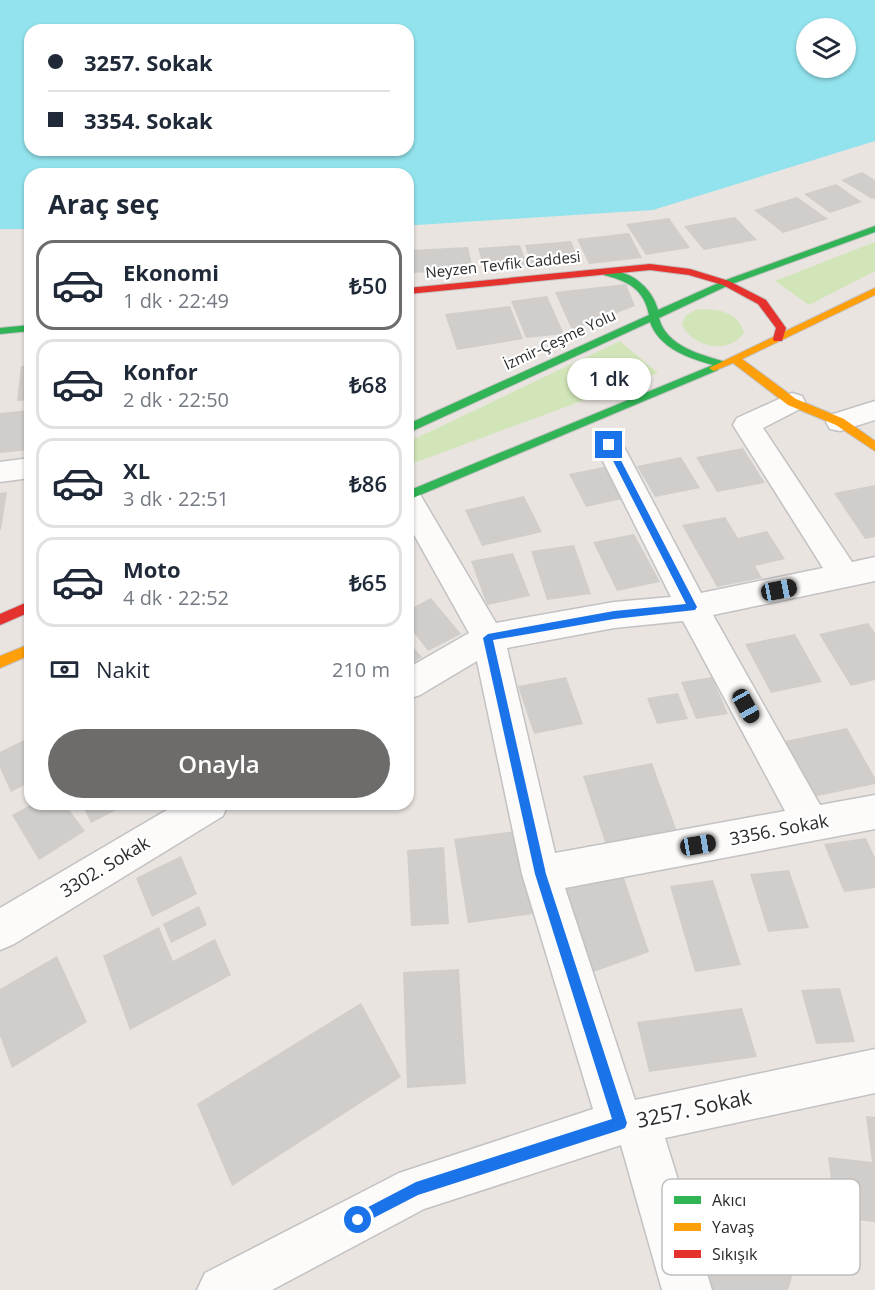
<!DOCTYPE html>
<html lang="tr">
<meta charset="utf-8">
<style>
body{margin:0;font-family:"Open Sans",sans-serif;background:#f6f6f7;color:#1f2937;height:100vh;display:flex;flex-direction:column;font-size:22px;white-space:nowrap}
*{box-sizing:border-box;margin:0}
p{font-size:20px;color:#747a83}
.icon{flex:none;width:33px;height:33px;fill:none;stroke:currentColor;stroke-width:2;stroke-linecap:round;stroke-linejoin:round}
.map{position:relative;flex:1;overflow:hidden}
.panel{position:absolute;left:24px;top:168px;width:390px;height:642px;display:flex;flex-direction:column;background:#fff;border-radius:18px;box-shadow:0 2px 4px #0004}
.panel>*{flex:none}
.banner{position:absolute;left:24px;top:24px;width:390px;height:132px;border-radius:18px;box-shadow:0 2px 4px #0004;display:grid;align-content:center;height:132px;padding:0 24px;background:#fff}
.tools{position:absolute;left:796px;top:18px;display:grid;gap:12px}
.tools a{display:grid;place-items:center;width:60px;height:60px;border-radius:50%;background:#fff;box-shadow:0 2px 4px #0004;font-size:30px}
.end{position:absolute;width:27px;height:27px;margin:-14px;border:8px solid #1a73e8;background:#fff;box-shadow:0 0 0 3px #fff}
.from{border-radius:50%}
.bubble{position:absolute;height:42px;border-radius:21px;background:#fff;box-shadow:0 2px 4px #0004;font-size:20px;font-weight:600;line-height:42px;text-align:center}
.car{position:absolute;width:18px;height:36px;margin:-18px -9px;border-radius:8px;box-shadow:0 0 4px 2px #0007;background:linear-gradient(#222 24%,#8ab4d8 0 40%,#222 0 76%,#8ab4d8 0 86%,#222 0)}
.banner b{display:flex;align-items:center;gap:21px;height:57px;font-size:22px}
.banner b+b{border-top:2px solid #e0e1e3}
.banner i{width:15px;height:15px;background:#1f2937}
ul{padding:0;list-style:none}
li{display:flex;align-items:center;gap:18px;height:90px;margin:0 12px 9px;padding:0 12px;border:3px solid #e0e1e3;border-radius:18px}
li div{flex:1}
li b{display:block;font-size:22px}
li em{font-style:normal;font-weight:600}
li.current{border-color:#6e6c6a}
li>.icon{width:54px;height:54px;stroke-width:1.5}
h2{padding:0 24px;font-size:27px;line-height:72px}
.pay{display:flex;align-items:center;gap:15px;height:66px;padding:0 24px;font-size:22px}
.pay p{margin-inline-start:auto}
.primary-button{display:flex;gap:12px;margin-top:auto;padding:12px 24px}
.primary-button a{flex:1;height:69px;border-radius:36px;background:#6e6c6a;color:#fff;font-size:24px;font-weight:600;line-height:69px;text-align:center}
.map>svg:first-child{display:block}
.green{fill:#d1e5b8}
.water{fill:#92e3ed;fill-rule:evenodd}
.building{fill:#d0cdca}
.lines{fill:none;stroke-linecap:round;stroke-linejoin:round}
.street-casing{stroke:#c3c1c2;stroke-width:3}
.fast-casing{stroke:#c3c1c2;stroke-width:2}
.slow-casing{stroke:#c3c1c2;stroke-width:2}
.jam-casing{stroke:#c3c1c2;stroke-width:2}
.street{fill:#fcfbfa;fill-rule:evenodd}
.fast{fill:#30b455;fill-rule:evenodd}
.slow{fill:#ff9f0a;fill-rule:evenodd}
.jam{fill:#e5322d;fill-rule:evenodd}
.route{fill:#1a73e8}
.labels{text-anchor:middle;stroke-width:4.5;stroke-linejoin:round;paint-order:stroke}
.far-street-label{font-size:15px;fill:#2b2b2b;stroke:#fff}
.street-label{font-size:18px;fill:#2b2b2b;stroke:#fff}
.near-street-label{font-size:21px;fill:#2b2b2b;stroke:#fff}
.key{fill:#fff;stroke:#bfbfbf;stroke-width:1.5}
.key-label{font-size:16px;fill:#2b2b2b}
</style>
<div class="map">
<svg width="875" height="1290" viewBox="0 0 875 1290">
<rect width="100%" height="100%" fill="#e9e4e0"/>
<path class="green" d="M875 242V271L809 305 775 281Z
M698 309C718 309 737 311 744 332 730 356 691 347 682 324L686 315Z
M620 341 658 373 408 465V442Z"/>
<path class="water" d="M0 0H875V141L653 210 417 225H408V174H30V229H0ZM807 28H846V68H807ZM30 30H408V150H30Z"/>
<path class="building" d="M862 172 875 180V198L872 199 841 180Z
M836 184 862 202 830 213 804 194Z
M797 197 828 219 783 233 754 210Z
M735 217 757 240 704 250 684 226Z
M669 218 690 248 646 255 626 224Z
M629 233 642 258 589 264 577 239Z
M571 241 580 263 532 267 525 245Z
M520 245 527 265 484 269 478 248Z
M468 247 473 270 412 273 410 250Z
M626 284 635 306 572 330 555 292Z
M547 296 564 334 526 338 511 301Z
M510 306 523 339 457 350 445 314Z
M30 365V400L17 401 21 366Z
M30 410V450L0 453V413Z
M743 448 765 483 717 492 696 457Z
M681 457 700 488 655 497 637 466Z
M613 465 631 497 586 507 569 474Z
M875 485V537L865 539 834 493Z
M7 492 1 530H0V493Z
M524 496 542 532 482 546 465 510Z
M725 517 738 538 767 531 785 559 755 566 762 578 717 587 682 525Z
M634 534 660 582 617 591 593 542Z
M574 545 591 594 547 600 531 551Z
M513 553 530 596 487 605 471 561Z
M431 598 461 634 428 651 408 625V610Z
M868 623 875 633V680L851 686 819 634Z
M795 634 822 682 771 693 745 644Z
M408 641 422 657 408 666Z
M566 677 583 724 534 734 518 686Z
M712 677 728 714 696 719 681 682Z
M678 693 688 719 657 724 647 698Z
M847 728 875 778V784L813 797 785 741Z
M30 737V782L11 792 0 768V752Z
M652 763 679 837 608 851 583 776Z
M32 804H65L85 831 39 860 12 815Z
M82 804H123L124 806 91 823Z
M515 831 533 914 468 923 454 839Z
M866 838 875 858V888L844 892 824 844Z
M444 847 449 924 411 926 407 850Z
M181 856 197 894 152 917 136 878Z
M789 870 809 928 768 932 750 874Z
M622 872 649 952 585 975 563 885Z
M713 880 741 965 695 972 670 886Z
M199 906 207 925 171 943 163 924Z
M159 927 173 961 215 939 231 975 130 1030 103 956Z
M57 956 87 1022 12 1068 0 1036V989Z
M459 969 466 1084 407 1088 403 972Z
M840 988 855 1042 816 1044 801 990Z
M361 1003 401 1077 232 1186 197 1104Z
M742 1008 757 1057 649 1072 637 1022Z
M866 1116 875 1117V1222L836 1218 828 1157 872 1162Z
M716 1192 802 1244 788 1290H706L700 1287 709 1260 694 1252Z"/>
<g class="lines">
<g class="street-casing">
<path id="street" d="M792 393 802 396 805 402 802 408 763 428 852 562 875 557V581L713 615 820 805 875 795V829L565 888 635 1100 875 1049V1093L665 1138 712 1290H662L621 1145 424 1209 272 1290H197L205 1273 399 1173 593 1109 522 874 477 661 420 695 408 699V668L469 633 408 524V487L418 491 496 623 614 602 671 597 595 445 599 438 609 435 619 438 623 445 701 593 823 568 733 425 737 418ZM683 621 785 811 555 853 507 648 614 628Z
M875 401V420L840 431 830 429 826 422 830 415Z
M30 458V478L0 482V462Z
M177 804H228L223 816 14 944 0 950V908Z"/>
</g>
<g class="fast-casing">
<path id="fast" d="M875 226V232L729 285 659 318C666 346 701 355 726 362V366H718V370L408 500V491L713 365C688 358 659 348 650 322L408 433V424L649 315C644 289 628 281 604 275V271C629 268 652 287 658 310L723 281Z
M30 325V331L0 334V328Z"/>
</g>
<g class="slow-casing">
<path id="slow" d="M875 288V295L742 359 796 399 844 419 875 441V451L836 425 788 405 733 363 714 371 709 368Z
M30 644V655L0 668V656Z"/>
</g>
<g class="jam-casing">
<path id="jam" d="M650 264 690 269 729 281 766 300 786 328 782 341H774L773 339 776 328 758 304 723 285 689 275 650 270 408 294V288Z
M30 601V612L0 625V614Z"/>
</g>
<use href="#street" class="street"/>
<use href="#fast" class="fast"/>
<use href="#slow" class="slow"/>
<use href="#jam" class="jam"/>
</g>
<path class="route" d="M609 442 613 445 697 607 695 610 614 619 493 640 546 874 627 1123 625 1128 620 1130 418 1195 358 1226 353 1224 351 1220 353 1215 416 1182 612 1119 535 874 483 638 488 634 614 611 686 604 605 445Z"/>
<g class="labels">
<g class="far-street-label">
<text transform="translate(503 265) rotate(-6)" y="5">Neyzen Tevfik Caddesi</text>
<text transform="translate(560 340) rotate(-25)" y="5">İzmir-Çeşme Yolu</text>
</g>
<g class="street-label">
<text transform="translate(779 830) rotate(-11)" y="6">3356. Sokak</text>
<text transform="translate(105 867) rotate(-31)" y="6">3302. Sokak</text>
</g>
<g class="near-street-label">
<text transform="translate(694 1109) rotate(-12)" y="7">3257. Sokak</text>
</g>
</g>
<rect x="662" y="1179" width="198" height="96" rx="9" class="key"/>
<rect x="674" y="1196" width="27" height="8" fill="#30b455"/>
<rect x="674" y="1223" width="27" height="8" fill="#ff9f0a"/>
<rect x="674" y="1250" width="27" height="8" fill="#e5322d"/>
<g class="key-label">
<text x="712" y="1206">Akıcı</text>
<text x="712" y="1233">Yavaş</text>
<text x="712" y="1260">Sıkışık</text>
</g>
</svg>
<div class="tools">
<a><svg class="icon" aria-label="layers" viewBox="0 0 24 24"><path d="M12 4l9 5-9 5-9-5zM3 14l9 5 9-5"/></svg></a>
</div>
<i class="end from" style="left:358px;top:1220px"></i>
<i class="end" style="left:609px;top:445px"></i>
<div class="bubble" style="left:567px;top:358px;width:84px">1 dk</div>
<i class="car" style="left:779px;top:590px;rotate:79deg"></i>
<i class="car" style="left:746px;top:706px;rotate:151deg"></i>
<i class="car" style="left:698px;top:845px;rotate:80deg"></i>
<div class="banner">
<b><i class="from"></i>3257. Sokak</b>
<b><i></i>3354. Sokak</b>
</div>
<section class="panel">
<h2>Araç seç</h2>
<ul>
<li class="current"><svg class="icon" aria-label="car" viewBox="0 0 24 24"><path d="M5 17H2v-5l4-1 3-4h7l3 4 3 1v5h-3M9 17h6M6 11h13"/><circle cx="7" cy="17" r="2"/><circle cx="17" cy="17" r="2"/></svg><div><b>Ekonomi</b><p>1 dk · 22:49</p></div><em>₺50</em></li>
<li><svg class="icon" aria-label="car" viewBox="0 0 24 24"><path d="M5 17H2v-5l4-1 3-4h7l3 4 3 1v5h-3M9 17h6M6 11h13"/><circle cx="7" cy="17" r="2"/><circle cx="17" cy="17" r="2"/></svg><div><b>Konfor</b><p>2 dk · 22:50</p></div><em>₺68</em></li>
<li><svg class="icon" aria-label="car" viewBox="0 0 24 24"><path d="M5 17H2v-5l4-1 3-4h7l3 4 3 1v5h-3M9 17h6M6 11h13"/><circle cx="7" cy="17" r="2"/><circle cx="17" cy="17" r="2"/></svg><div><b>XL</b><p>3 dk · 22:51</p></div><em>₺86</em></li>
<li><svg class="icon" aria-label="car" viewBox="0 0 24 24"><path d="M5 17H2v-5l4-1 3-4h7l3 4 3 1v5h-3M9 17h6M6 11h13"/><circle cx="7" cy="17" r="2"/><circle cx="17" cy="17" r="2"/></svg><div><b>Moto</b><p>4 dk · 22:52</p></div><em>₺65</em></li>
</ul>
<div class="pay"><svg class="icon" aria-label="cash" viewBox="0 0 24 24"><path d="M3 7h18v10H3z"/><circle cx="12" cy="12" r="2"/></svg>Nakit<p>210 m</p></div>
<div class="primary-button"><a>Onayla</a></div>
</section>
</div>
